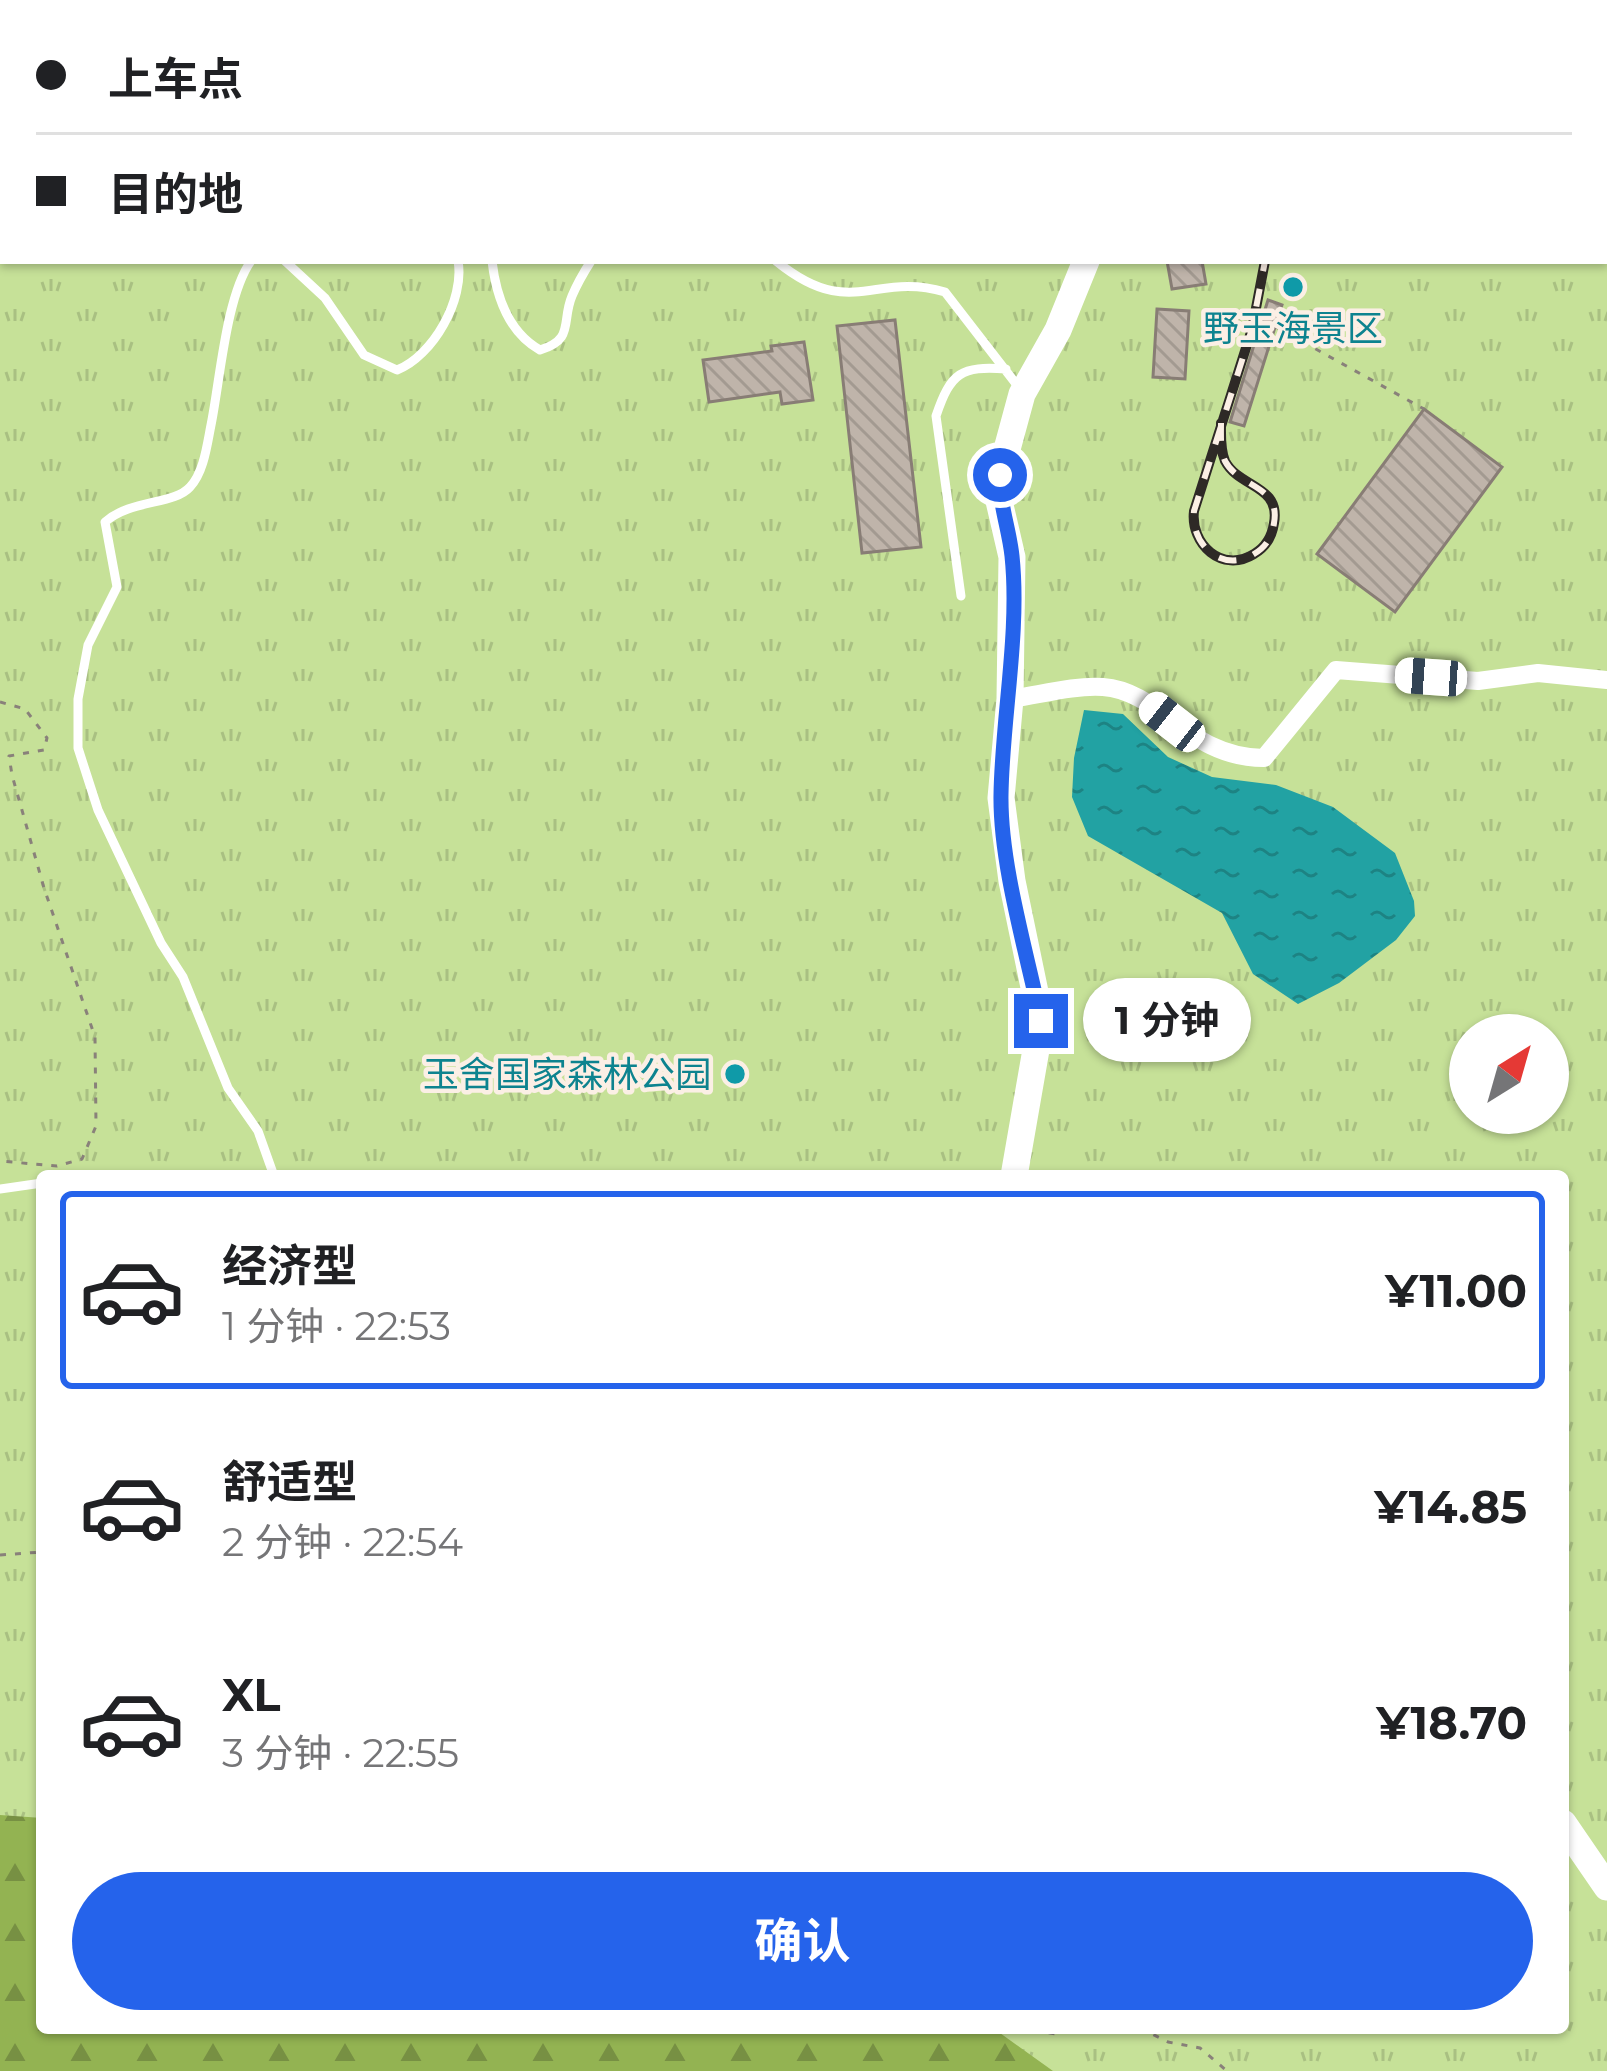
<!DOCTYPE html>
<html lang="zh">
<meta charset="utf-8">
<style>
body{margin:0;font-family:Montserrat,"Noto Sans SC",sans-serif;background:#f6f6f6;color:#202124;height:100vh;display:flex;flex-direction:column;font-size:45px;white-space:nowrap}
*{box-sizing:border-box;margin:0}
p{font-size:39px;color:#757577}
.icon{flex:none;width:66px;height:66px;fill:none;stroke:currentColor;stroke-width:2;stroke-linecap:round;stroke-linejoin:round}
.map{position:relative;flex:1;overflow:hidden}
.sheet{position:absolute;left:36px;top:1170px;width:1533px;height:864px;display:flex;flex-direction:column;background:#fff;border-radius:12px;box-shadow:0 3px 9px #0004}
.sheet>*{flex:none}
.hud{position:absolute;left:0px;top:0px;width:1608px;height:264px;box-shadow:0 3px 9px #0004;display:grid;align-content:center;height:264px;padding:0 36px;background:#fff}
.needle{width:78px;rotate:37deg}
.controls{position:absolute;left:1449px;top:1014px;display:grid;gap:24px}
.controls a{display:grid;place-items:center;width:120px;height:120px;border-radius:50%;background:#fff;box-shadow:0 3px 9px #0004;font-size:60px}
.end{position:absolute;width:54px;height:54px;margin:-27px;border:15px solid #2563eb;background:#fff;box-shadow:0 0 0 6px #fff}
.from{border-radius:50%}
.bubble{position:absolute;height:84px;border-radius:42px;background:#fff;box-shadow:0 3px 9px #0004;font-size:39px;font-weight:700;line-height:84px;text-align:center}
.car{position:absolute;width:36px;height:72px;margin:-36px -18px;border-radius:15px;box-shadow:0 0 9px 3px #0007;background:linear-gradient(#fff 24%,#345 0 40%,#fff 0 76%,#345 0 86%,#fff 0)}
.hud b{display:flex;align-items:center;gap:42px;height:114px;font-size:45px}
.hud b+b{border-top:3px solid #e0e0e0}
.hud i{width:30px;height:30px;background:#202124}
ul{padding:21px 0 0;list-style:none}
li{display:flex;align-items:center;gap:36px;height:198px;margin:0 24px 18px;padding:0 12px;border:6px solid transparent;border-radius:12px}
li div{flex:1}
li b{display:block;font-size:45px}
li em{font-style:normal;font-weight:700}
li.current{border-color:#2563eb}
li>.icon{width:108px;height:108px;stroke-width:1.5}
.button{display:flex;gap:24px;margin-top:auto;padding:24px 36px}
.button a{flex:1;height:138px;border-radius:72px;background:#2563eb;color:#fff;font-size:48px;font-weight:700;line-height:138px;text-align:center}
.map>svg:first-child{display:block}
.forest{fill:url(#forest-firs)}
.park{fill:url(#park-tufts);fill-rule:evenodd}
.water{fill:url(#water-ripples)}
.building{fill:url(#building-back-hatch);stroke:#887d75;stroke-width:3}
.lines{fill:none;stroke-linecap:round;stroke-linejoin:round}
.path{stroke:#89817a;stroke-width:3;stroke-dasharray:6 9;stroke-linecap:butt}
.lane{stroke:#fff;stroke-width:9}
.street{stroke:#fff;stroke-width:18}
.secondary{stroke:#fff;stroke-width:27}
.rail-casing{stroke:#2e2926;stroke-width:10}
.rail{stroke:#fbefe5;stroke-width:6;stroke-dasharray:18;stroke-linecap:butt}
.route{stroke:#2563eb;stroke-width:15}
.culture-dot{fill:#0f9aa8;stroke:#fbefe5;stroke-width:4.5}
.labels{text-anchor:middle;stroke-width:9;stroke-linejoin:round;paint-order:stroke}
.culture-label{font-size:36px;fill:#0d838f;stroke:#fbefe5}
</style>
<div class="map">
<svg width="1607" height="2071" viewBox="0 0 1607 2071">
<defs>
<pattern id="forest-firs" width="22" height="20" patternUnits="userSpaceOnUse" patternTransform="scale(3)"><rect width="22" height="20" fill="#93b352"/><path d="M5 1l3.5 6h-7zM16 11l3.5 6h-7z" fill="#779043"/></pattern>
<pattern id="park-tufts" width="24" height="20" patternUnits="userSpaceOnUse" patternTransform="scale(3)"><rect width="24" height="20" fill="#c6e198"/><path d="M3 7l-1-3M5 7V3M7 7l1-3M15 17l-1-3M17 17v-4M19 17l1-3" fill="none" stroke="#a9c082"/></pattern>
<pattern id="water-ripples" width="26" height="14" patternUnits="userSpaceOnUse" patternTransform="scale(3)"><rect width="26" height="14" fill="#22a2a3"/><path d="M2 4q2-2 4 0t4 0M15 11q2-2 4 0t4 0" fill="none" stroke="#1d8383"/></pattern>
<pattern id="building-back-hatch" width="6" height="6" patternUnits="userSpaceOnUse" patternTransform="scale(3)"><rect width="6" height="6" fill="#bfb4aa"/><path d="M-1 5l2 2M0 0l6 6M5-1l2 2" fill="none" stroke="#a39a91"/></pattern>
</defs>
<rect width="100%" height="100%" fill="#ede1d8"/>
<path class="forest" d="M0 1594 42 1600V2028H1217L1261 2071H0Z"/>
<path class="park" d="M0 0H1607V2071H1053L993 2028H1563V1176H42V1818L0 1815ZM3 3H1605V261H3ZM1470 1035H1548V1113H1470Z"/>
<path class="water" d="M1084 710 1123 714 1168 757 1212 777 1276 785 1333 807 1395 853 1414 901 1415 916 1396 940 1339 983 1298 1004 1253 974 1222 913 1088 836 1072 797 1074 758Z"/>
<path class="building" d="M1167 261H1202L1206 284 1172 289Z
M1268 300 1282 305 1244 426 1230 422Z
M1157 309 1189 311 1185 379 1153 377Z
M895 320 921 547 862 553 837 326Z
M804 342 813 400 782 404 780 392 709 402 703 360 772 351 771 346Z
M1424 409 1502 467 1395 612 1317 554Z"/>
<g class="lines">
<path class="path" d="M142 0 146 3
M1276 327 1424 409
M0 702 25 709 47 738 44 750 9 756 12 775 44 888 95 1037 96 1126 82 1159 57 1166 0 1161
M0 1555 42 1552
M1019 2028 1062 2035 1064 2028
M1140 2028 1168 2042 1200 2048 1227 2071"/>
<path class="lane" d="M251 261C226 296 220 381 211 425 207 445 204 472 190 487 174 505 131 499 105 522L117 587 88 645 78 699V748L98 810 161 943 183 977 228 1088 258 1131 274 1176
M285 261 325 298 364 355 397 370C433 356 465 299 458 261
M492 261C496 295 508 332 540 350 575 339 561 322 572 296 577 284 584 272 591 261
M776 261C851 322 873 271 945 292L1020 389
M961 596 936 416C951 372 961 366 1006 369
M0 1189 42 1183"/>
<path class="street" d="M1010 699C1039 695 1074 685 1103 687 1161 691 1188 758 1264 758L1336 670 1478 681 1538 673 1607 680"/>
<path class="secondary" d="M1154 3 1156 0
M1014 1176 1041 1021 1012 881 1001 798 1010 699 1012 557 999 501 1000 475 1022 394 1058 330 1086 261
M1563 1823 1607 1887"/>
<g class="rail-casing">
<path id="rail" d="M1226 0 1227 3
M1221 423C1221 435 1220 449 1225 461 1239 488 1281 485 1274 523 1272 537 1266 547 1254 554 1222 574 1190 544 1194 511L1252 329 1265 261"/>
</g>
<use href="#rail" class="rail"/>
</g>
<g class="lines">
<path class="route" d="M1000 475C999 504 1009 528 1012 556 1020 632 1002 719 1001 795 1000 864 1027 953 1041 1021"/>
</g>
<g class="culture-dot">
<circle cx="1293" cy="287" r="12"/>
<circle cx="735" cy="1074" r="12"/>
</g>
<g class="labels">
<g class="culture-label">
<text x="1293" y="341">野玉海景区</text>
<text x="711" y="1087" text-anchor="end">玉舍国家森林公园</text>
</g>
</g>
</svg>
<div class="controls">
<a><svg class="needle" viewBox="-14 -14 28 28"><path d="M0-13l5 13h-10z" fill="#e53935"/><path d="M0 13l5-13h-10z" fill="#757577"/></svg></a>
</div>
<i class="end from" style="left:1000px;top:475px"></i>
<i class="end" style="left:1041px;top:1021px"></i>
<div class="bubble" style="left:1083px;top:978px;width:168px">1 分钟</div>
<i class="car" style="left:1431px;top:677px;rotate:274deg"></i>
<i class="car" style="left:1172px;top:722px;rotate:308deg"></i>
<div class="hud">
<b><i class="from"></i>上车点</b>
<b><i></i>目的地</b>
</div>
<section class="sheet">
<ul>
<li class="current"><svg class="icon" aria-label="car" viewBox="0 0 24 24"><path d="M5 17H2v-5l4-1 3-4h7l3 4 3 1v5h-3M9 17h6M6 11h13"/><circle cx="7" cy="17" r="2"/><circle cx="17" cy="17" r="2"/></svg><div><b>经济型</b><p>1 分钟 · 22:53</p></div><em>¥11.00</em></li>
<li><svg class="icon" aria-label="car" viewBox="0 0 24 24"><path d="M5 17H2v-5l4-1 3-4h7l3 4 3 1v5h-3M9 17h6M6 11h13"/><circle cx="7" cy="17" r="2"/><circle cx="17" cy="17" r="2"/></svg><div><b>舒适型</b><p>2 分钟 · 22:54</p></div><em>¥14.85</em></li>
<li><svg class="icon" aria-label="car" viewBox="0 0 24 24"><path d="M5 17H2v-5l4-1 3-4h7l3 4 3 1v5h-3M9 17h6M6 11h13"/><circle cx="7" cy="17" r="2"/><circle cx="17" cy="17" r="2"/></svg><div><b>XL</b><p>3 分钟 · 22:55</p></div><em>¥18.70</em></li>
</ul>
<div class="button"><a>确认</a></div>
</section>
</div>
